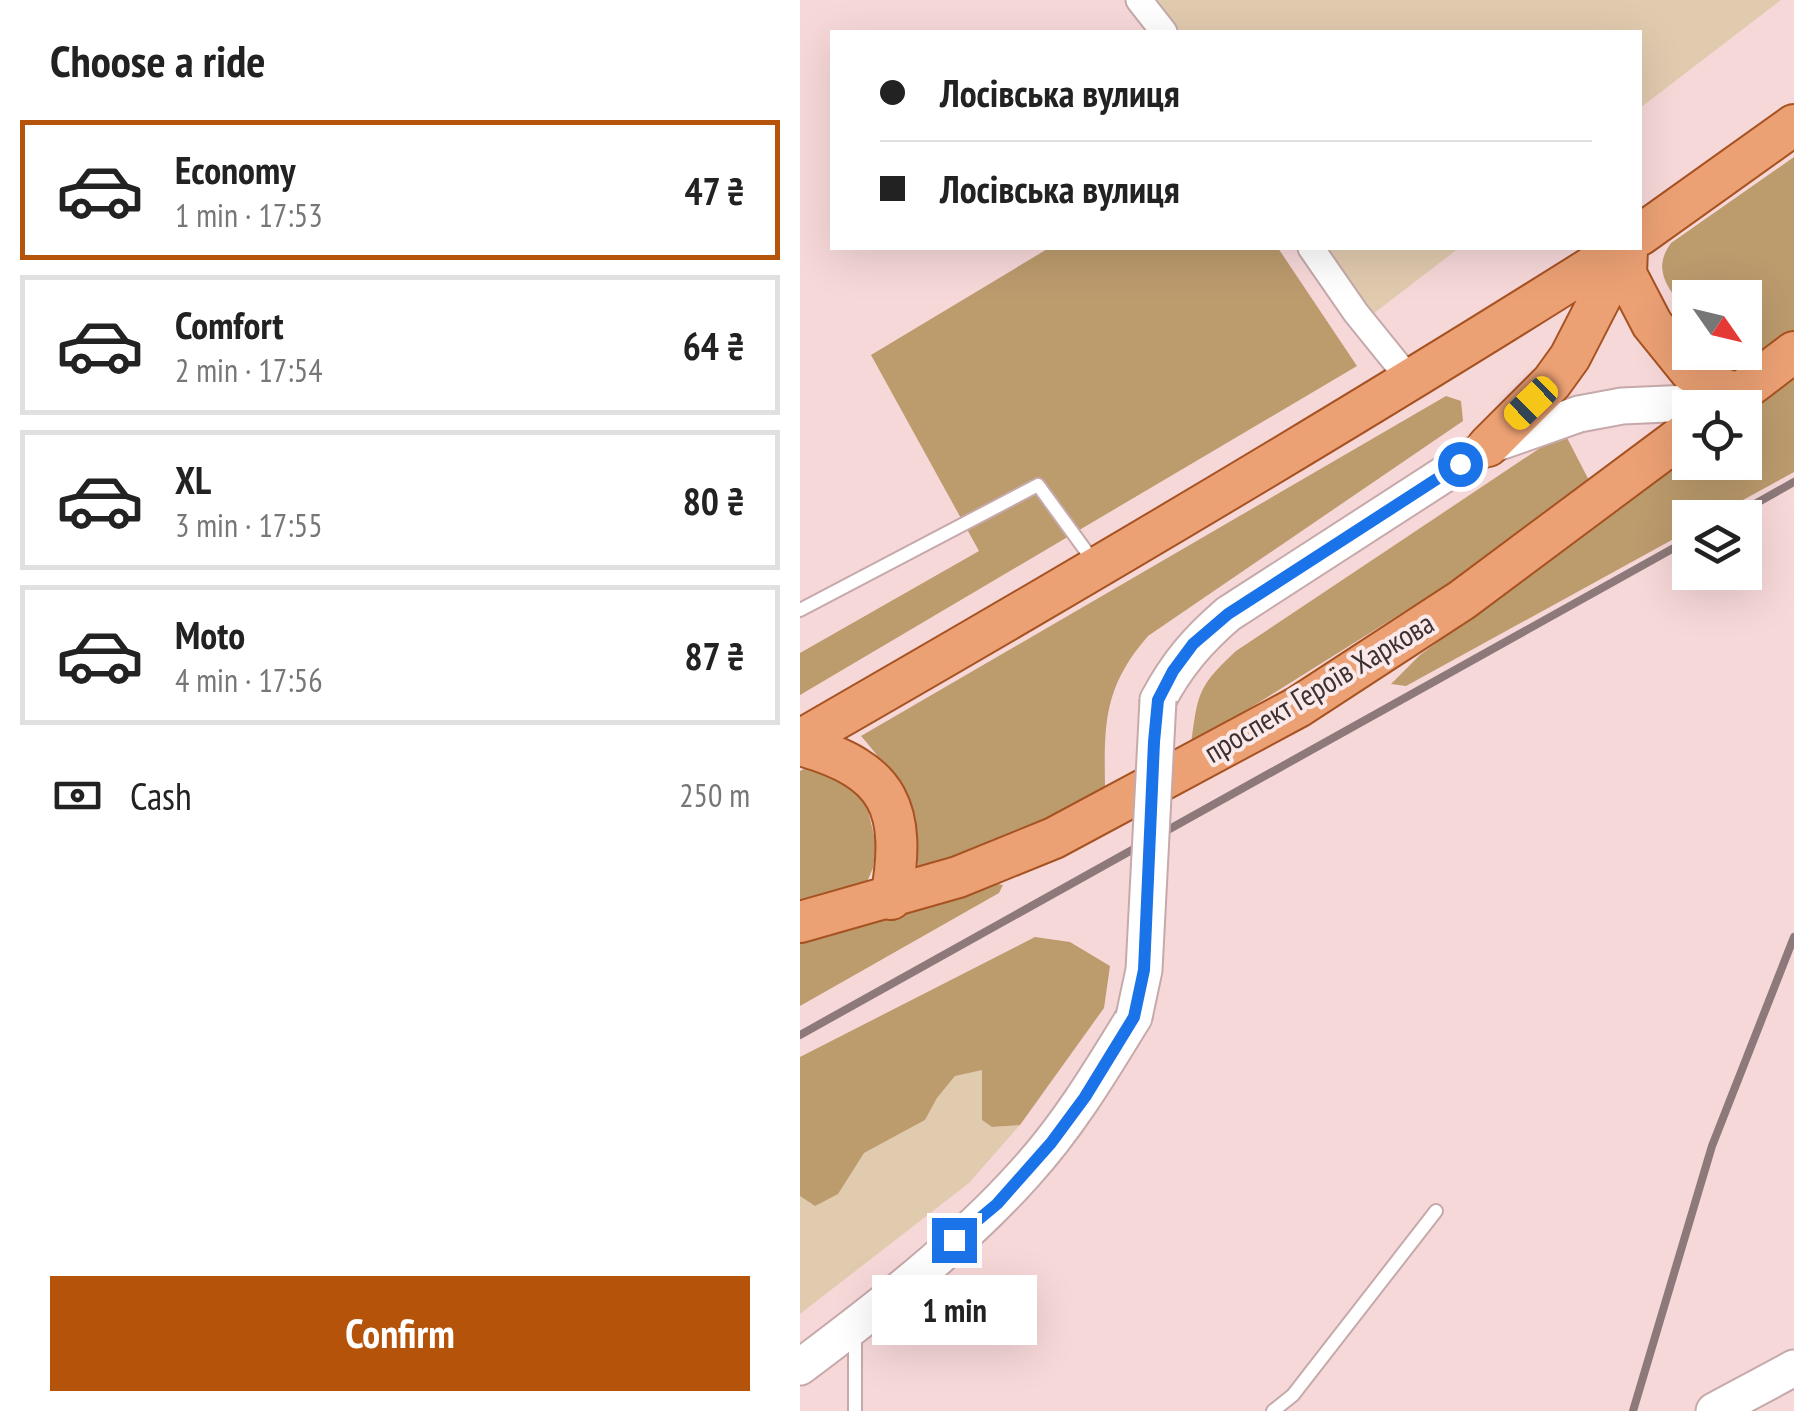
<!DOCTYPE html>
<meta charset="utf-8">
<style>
body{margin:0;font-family:"PT Sans Narrow",sans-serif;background:#f2f2f2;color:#222;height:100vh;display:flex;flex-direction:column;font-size:38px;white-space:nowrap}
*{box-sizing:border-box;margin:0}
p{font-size:32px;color:#767676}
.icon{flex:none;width:55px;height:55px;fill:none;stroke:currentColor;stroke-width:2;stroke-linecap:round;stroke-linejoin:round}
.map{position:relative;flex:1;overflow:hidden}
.sheet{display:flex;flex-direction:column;background:#fff;width:800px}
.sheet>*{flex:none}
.top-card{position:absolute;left:30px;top:30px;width:812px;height:220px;border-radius:0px;box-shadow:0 10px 40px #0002;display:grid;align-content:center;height:220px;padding:0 50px;background:#fff}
.needle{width:65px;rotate:124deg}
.buttons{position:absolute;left:872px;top:280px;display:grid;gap:20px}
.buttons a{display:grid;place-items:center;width:90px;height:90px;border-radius:0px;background:#fff;box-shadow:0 10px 40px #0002;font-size:50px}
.end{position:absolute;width:45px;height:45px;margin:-22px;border:12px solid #1a73e8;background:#fff;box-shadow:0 0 0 5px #fff}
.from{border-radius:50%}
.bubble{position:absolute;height:70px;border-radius:0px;background:#fff;box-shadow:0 10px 40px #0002;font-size:32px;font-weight:700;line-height:70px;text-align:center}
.car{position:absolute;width:30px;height:60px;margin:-30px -15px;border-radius:12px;box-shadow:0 0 8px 2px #0007;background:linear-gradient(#f5c518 24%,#345 0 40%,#f5c518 0 76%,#345 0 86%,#f5c518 0)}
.top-card b{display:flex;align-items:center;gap:35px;height:95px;font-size:38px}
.top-card b+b{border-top:2px solid #e0e0e0}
.top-card i{width:25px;height:25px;background:#222}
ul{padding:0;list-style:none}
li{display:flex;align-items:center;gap:30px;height:140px;margin:0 20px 15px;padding:0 30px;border:5px solid #e0e0e0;border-radius:0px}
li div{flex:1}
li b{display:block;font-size:38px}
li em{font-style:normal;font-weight:700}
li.current{border-color:#b45309}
li>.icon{width:90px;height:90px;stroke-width:1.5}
h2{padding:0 50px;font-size:45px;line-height:120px}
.pay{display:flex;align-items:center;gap:25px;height:110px;padding:0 50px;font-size:38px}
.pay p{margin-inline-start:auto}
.cta{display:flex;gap:20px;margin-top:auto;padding:20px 50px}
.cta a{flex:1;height:115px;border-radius:0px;background:#b45309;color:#fff;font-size:40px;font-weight:700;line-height:115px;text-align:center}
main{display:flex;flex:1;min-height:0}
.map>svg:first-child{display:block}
.green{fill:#e1cbaf}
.forest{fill:#bc9b6d}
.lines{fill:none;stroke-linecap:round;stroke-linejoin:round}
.lane-casing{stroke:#c6a9aa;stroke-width:16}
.street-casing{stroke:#c6a9aa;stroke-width:29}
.secondary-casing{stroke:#c6a9aa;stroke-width:39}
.primary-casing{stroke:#a75221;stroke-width:44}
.lane{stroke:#fff;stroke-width:12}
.street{stroke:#fff;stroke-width:25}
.secondary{stroke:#fff;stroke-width:35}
.primary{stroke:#eca174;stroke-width:40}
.rail{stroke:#8d7979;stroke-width:8}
.secondary-bridge-casing{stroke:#c6a9aa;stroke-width:39;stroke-linecap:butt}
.secondary-bridge{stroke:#fff;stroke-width:35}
.route{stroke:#1a73e8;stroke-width:12}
.labels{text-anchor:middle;stroke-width:8;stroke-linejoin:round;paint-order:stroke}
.street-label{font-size:30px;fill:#3d3131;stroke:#fbe8e9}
</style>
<main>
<section class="sheet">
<h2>Choose a ride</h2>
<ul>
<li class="current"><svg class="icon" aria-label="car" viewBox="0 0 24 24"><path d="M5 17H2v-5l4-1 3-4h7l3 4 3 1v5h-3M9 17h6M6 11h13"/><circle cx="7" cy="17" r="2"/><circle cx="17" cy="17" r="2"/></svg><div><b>Economy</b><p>1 min · 17:53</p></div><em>47 ₴</em></li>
<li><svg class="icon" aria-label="car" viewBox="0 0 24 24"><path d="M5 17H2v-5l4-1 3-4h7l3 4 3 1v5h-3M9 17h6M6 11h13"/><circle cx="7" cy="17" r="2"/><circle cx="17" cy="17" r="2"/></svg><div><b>Comfort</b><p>2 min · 17:54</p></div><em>64 ₴</em></li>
<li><svg class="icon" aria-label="car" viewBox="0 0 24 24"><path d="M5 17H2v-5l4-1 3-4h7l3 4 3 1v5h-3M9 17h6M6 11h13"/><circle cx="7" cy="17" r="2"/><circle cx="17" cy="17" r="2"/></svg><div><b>XL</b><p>3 min · 17:55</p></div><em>80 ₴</em></li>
<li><svg class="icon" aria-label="car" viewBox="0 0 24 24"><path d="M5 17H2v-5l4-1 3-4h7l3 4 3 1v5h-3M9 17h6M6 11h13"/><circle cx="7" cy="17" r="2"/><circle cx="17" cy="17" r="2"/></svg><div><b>Moto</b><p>4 min · 17:56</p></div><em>87 ₴</em></li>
</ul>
<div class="pay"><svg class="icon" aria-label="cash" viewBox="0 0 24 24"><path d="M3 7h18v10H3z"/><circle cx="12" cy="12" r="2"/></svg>Cash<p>250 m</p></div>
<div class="cta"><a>Confirm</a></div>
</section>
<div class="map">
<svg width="994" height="1411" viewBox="0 0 994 1411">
<rect width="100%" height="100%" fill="#f7d8d9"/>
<path class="green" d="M338 0H981L840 108V32H362Z
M518 248H659L569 317Z
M182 1069V1120L192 1127 220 1125 169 1183 0 1314V1196L15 1206 64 1153 125 1120 137 1098 155 1076Z"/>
<path class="forest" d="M994 157V336C969 354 936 390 912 353L945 352V298H890V318C873 292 849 273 871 243Z
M249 248H478L557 366 0 695V653L179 551 71 355Z
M994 379V472L912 517 890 518V530L606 686 591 684 620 655 890 456V462H945V415Z
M646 396 661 401 663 421 348 636C304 687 304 722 305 787L248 821 118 873C118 811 101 782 61 736Z
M764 432 795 492 391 745C398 694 397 687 436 651Z
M8 767 27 768 65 797 76 844 73 868 64 889 0 906V771Z
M192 883 203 885 199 893 0 1006V936Z
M235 937 270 942 310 966 304 1008 220 1125 192 1127 182 1120V1070L155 1076 137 1098 125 1120 64 1153 38 1194 15 1206 0 1196V1057Z"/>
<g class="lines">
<g class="lane-casing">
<path id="lane" d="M0 610 238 485 294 562
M55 1334V1411
M473 1411 493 1395 636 1211"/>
</g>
<g class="street-casing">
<path id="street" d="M339 0 364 32
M511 248 556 313 611 381"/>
</g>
<g class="secondary-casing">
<path id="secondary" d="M358 700C377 664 398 640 428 614L688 446 779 414 822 406 890 403 938 394
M0 1367C77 1309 161 1245 225 1173 268 1126 301 1071 334 1017
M914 1411 994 1368"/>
</g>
<g class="primary-casing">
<path id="primary" d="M840 235 994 125
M827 248 826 274 852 324 890 371 910 384 938 394
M920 408 994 352
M688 446 752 382 770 357 826 248
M0 740C277 581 552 419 822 248
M0 745C91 770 107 809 91 899
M0 922 158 877 254 838 498 707 662 600 890 430"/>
</g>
<use href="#lane" class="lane"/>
<use href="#street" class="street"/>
<use href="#secondary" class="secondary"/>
<use href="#primary" class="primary"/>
<path class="rail" d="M930 518 994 482
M0 1035 890 539
M833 1411 912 1146 994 937"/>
<g class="secondary-bridge-casing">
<path id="secondary-bridge" d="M334 1017 344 970 358 700"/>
</g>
<use href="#secondary-bridge" class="secondary-bridge"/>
</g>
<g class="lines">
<path class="route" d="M154 1240 197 1204 251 1143 285 1097 334 1017 344 970 354 742 358 700 373 671 393 644 428 614 660 464"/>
</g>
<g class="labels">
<g class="street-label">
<text transform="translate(519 688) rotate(-31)" y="10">проспект Героїв Харкова</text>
</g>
</g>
</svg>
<div class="buttons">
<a><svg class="needle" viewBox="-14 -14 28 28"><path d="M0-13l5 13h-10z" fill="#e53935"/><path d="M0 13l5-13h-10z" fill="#767676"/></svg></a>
<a><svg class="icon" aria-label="locate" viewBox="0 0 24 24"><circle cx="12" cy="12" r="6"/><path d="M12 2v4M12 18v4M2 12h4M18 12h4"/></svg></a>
<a><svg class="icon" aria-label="layers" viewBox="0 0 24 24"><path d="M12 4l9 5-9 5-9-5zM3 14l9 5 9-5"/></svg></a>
</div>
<i class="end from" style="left:660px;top:464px"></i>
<i class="end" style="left:154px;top:1240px"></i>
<div class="bubble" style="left:72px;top:1275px;width:165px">1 min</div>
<i class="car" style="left:731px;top:403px;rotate:226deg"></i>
<div class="top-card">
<b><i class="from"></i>Лосівська вулиця</b>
<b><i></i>Лосівська вулиця</b>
</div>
</div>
</main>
